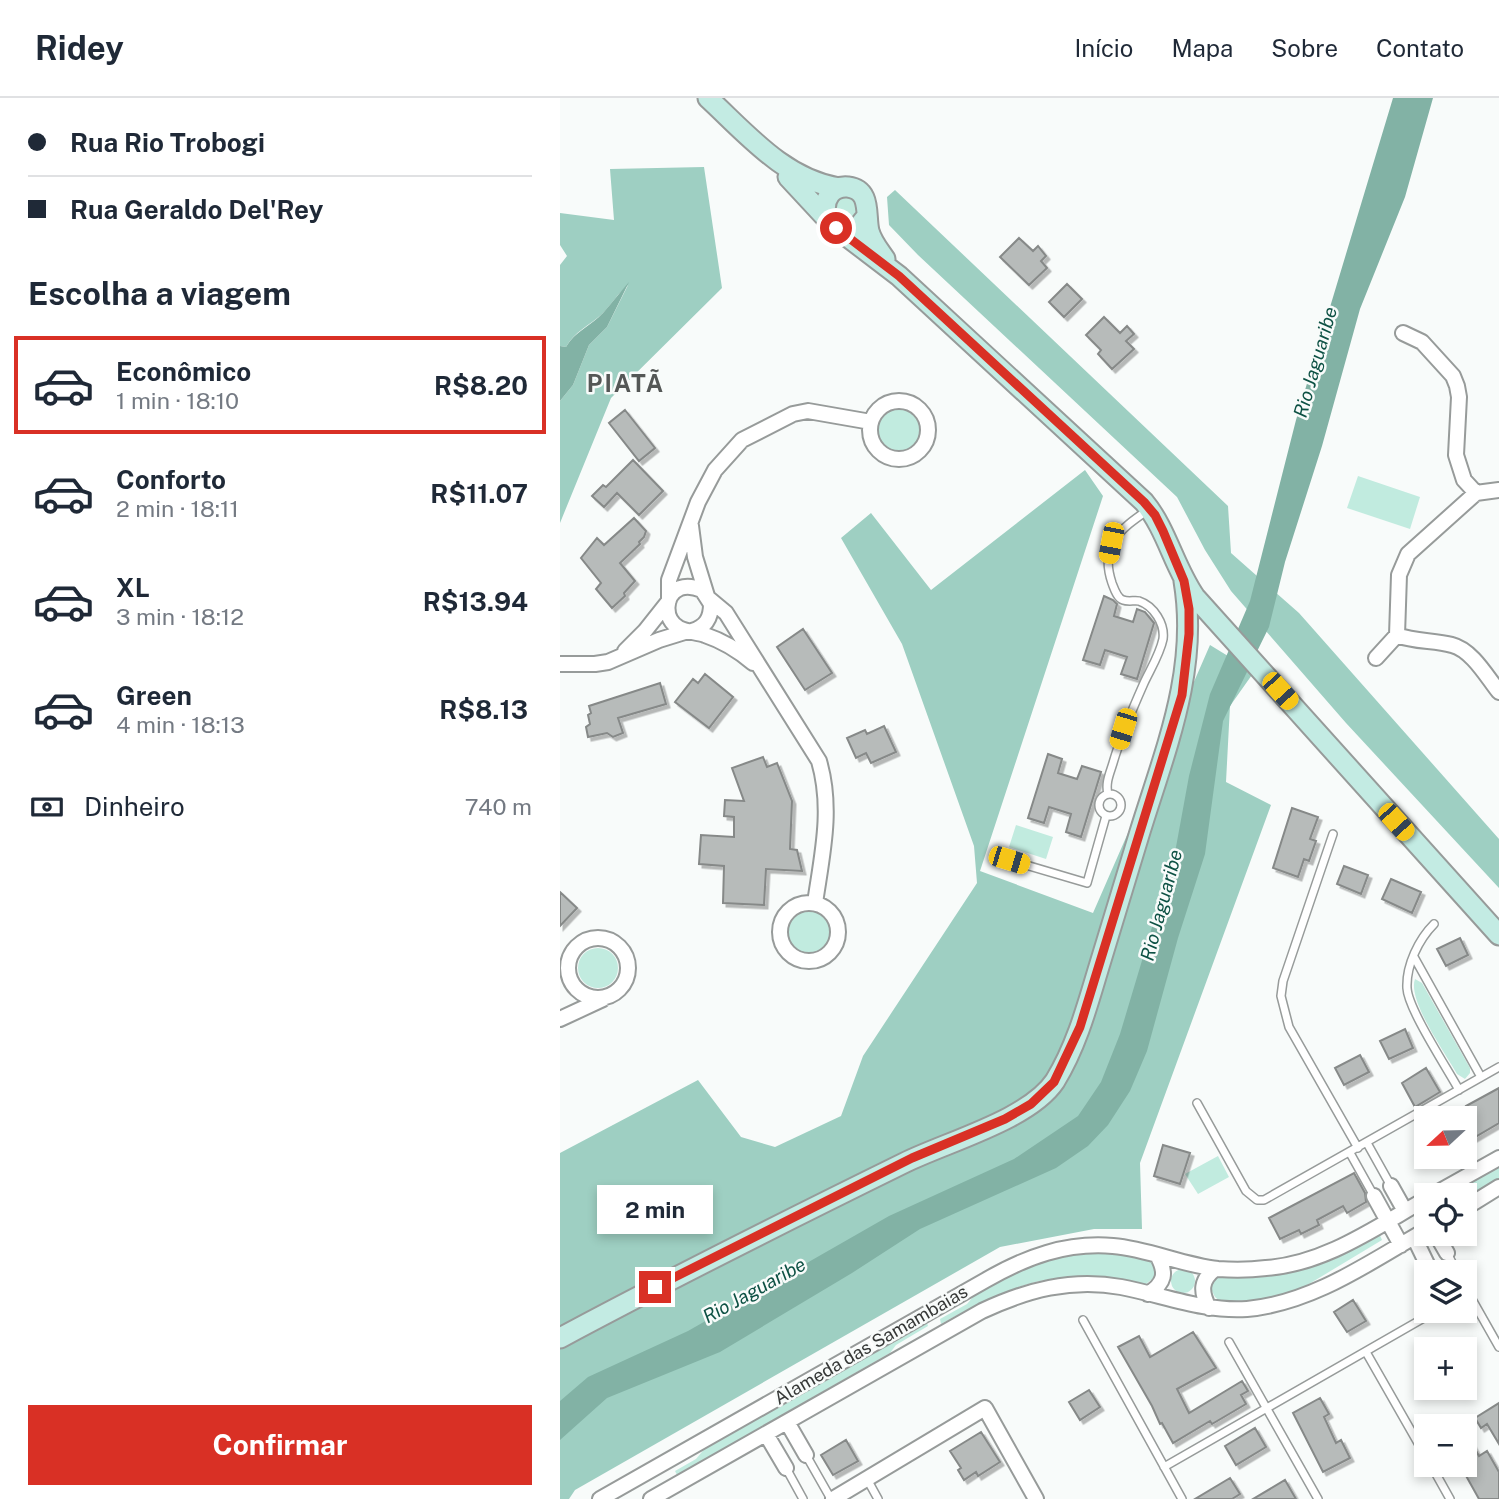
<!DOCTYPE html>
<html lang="pt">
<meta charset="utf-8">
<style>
body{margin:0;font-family:"Public Sans",sans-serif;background:#f6f6f7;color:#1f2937;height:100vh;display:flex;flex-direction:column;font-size:26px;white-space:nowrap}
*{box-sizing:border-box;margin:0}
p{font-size:23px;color:#747a83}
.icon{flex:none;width:38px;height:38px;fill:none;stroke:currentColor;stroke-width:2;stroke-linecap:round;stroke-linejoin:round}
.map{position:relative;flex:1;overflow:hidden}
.panel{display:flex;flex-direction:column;background:#fff;width:560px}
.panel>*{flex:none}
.banner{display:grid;align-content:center;height:154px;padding:0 28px;background:#fff}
.needle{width:46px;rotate:248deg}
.tools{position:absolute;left:854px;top:1008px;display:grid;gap:14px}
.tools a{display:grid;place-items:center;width:63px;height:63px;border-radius:0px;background:#fff;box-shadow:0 4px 10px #0003;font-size:35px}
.end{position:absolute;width:32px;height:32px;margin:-16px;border:9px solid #d93025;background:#fff;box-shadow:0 0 0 4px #fff}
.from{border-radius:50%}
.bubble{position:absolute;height:49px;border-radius:0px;background:#fff;box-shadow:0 4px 10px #0003;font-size:23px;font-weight:700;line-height:49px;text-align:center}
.car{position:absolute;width:21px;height:42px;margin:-21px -10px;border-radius:9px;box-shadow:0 0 5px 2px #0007;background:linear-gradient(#f5c518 24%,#345 0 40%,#f5c518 0 76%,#345 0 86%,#f5c518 0)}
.banner b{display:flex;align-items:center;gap:24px;height:66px;font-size:26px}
.banner b+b{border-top:2px solid #e0e1e3}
.banner i{width:18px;height:18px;background:#1f2937}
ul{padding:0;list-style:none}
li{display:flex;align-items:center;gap:21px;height:98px;margin:0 14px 10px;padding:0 14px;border:4px solid transparent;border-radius:0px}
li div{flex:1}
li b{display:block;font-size:26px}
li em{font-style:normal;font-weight:700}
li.current{border-color:#d93025}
li>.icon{width:63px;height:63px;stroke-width:1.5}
h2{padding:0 28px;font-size:32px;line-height:84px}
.pay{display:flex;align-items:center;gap:18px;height:77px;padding:0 28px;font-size:26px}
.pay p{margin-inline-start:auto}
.action{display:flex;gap:14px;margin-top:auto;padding:14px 28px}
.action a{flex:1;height:80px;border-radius:0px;background:#d93025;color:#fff;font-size:28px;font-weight:700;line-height:80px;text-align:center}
header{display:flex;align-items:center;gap:42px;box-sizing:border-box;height:98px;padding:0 35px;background:#fff;border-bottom:2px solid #e0e1e3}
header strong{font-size:33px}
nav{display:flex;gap:38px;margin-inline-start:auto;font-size:24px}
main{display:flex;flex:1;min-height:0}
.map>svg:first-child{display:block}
.green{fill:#c1ebdf}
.forest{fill:#9ecfc2}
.water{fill:#82b2a5}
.building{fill:#b7bbba;stroke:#868988;stroke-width:2;filter:url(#shadow)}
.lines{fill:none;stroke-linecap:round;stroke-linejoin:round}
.service-casing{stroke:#979b9a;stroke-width:10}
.minor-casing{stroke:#979b9a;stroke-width:18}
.secondary-casing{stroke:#979b9a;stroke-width:23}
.service{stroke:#fff;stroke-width:7}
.minor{stroke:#fff;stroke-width:14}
.secondary{stroke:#c3ebe3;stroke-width:19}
.route{stroke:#d93025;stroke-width:9}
.labels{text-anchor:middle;stroke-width:5;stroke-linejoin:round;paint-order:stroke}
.street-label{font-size:18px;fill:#363837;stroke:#f8fbfa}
.water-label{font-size:19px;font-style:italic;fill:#0d5144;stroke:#f8fbfa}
.district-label{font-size:24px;font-weight:bold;letter-spacing:2px;fill:#545756;stroke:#f8fbfa}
</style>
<header>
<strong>Ridey</strong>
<nav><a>Início</a><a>Mapa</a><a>Sobre</a><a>Contato</a></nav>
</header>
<main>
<section class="panel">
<div class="banner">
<b><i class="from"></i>Rua Rio Trobogi</b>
<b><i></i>Rua Geraldo Del'Rey</b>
</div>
<h2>Escolha a viagem</h2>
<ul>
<li class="current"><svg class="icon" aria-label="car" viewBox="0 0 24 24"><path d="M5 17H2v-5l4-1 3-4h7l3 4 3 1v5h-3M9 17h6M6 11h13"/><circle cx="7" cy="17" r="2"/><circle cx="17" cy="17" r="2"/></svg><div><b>Econômico</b><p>1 min · 18:10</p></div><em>R$8.20</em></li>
<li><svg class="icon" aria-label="car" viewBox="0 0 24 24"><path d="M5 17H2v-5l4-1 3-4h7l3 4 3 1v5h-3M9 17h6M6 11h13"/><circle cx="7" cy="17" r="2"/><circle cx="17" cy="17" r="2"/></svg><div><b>Conforto</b><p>2 min · 18:11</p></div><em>R$11.07</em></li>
<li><svg class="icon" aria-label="car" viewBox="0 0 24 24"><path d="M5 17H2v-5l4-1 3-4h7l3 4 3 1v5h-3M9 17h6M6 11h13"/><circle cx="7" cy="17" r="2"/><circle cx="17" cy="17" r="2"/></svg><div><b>XL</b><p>3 min · 18:12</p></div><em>R$13.94</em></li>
<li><svg class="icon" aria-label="car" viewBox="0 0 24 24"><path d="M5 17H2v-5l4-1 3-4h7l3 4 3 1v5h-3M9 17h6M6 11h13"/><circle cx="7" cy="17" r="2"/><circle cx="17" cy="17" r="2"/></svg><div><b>Green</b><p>4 min · 18:13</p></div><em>R$8.13</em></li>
</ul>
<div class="pay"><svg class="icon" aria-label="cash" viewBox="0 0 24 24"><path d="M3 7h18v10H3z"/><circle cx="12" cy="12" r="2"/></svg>Dinheiro<p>740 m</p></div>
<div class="action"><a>Confirmar</a></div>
</section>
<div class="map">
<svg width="939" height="1401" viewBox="0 0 939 1401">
<defs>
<filter id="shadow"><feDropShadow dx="3.5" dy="3.5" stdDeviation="0" flood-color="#0004"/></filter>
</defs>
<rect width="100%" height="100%" fill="#f8fbfa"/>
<path class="green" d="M282 96 298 100 300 120 281 126 272 108Z
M316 333a22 22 0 1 1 44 0a22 22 0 1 1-44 0Z
M798 378 860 399 850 431 787 410Z
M456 727 493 739 486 761 449 749Z
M225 834a23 23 0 1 1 46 0a23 23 0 1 1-46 0Z
M18 870a20 20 0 1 1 40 0a20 20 0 1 1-40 0Z
M855 881 862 885 910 970V975L905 981 897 976C886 956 847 902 855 881Z
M658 1058 669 1079 638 1096 625 1076Z
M939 1069V1081L905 1101V1097H890Z
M819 1135 822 1142 739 1192 710 1201 661 1204 655 1199 650 1189 659 1178C697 1178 736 1177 772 1162 788 1156 803 1144 819 1135Z
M504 1156C522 1156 577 1152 591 1163 596 1166 597 1172 597 1177L586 1186C558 1181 528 1177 499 1180 457 1184 417 1206 381 1226L380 1221 407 1206 418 1193 481 1161Z
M611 1183a12 12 0 1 1 24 0a12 12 0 1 1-24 0Z
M367 1225 368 1228 336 1247 330 1255 117 1377 115 1373 136 1361 146 1349Z"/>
<path class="forest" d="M144 69 162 190 51 300 0 425V303L13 287 29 247 47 229 68 187C58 195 51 207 42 216 30 227 14 234 6 249L0 248V167L7 158 0 147V115L54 122 50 71Z
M335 92 668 408 671 455 739 515 939 741V790L786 625 671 493 645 452 617 399 358 157 329 127 327 99Z
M525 372 543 398 420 773 533 815 650 547 694 574 670 608 666 684 711 707 580 1065 582 1131H534L440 1149 15 1392 9 1401H0V1055L138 982 181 1039 215 1049 281 1018 303 958 417 785 414 748 342 546 281 440 311 415 371 492Z"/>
<path class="water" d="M833 0H873L845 99 800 211 762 348 725 464 709 529 663 623 645 756 618 840 587 953 570 993 548 1027 528 1048 496 1070 360 1131 292 1175 160 1254 47 1300 0 1342V1303L28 1279 128 1233 329 1118 454 1061 518 1018 541 984 560 936 616 749 629 678 650 596 690 503 736 322Z
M69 184 47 229 29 247 13 287 0 303V248L6 249C15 233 31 228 43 215 52 205 60 194 69 184Z"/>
<path class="building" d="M459 140 473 153 478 148 486 158 481 163 487 170 469 187 440 159Z
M507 186 522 201 504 219 489 204Z
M544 219 560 235 567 228 574 236 566 243 574 251 552 271 538 256 541 252 526 237Z
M65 312 95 350 79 363 49 325Z
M73 362 103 393 79 417 57 395 44 409 32 398 43 387 46 389Z
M74 420 86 433 84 439 79 444 80 446 60 465 75 483 64 495 65 498 52 510 36 491 41 485 21 460 37 440 44 447Z
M544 498 553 502 557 506 554 518 573 524 577 511 585 514 594 525 577 581 561 576 567 559 545 552 540 567 523 562Z
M243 531 272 575 245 592 217 549Z
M145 576 173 599 149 630 115 604 133 581 138 585Z
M100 585 106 606 58 620 63 635 53 639 47 635 28 639 26 629 30 626 28 617 31 615 29 608Z
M324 628 336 654 311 665 306 655 296 660 287 640 305 632 307 636Z
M488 656 502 661 498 675 517 681 522 668 541 674 521 739 506 734 511 716 489 709 484 725 468 720Z
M203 659 207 669 217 665 232 703 230 751 237 752 242 773 206 771 204 807 163 805 164 768 139 766 141 737 174 739V719L164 718 165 702 184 703 172 670Z
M732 710 758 719 750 741 756 743 749 763 744 761 738 779 713 770Z
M784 768 808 777 801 796 777 786Z
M831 781 861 794 852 815 822 801Z
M0 794 17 810 0 828Z
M900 840 908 857 886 868 877 851Z
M845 931 853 950 829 961 820 943Z
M800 957 809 974 784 987 775 970Z
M866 970 880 994 855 1009 842 985Z
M939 990V1025L905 1045V1020H890L907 1010 906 1008Z
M603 1047 630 1055 620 1086 594 1078Z
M794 1075 805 1095 806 1104 787 1115 783 1108 757 1122 759 1127 741 1136 739 1132 720 1141 709 1120Z
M793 1202 806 1223 787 1234 774 1214Z
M633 1234 656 1270 617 1291 629 1315 682 1283 688 1293 681 1297 686 1306 652 1326 650 1323 613 1345 602 1325 600 1326 592 1308 558 1249 579 1238 590 1259Z
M529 1292 540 1309 520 1322 509 1304Z
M760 1300 769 1316 764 1319 776 1345 781 1342 790 1360 763 1374 733 1315Z
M939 1305V1346L927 1326 921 1330 915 1320Z
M695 1330 706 1349 676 1367 665 1348Z
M905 1333 919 1358 927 1353 939 1374V1401H919L900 1367H905Z
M421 1334 440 1364 418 1378 416 1374 404 1382 398 1372 401 1370 390 1353Z
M286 1342 298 1363 273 1377 261 1357Z
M670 1380 680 1396 672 1401H635Z
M725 1382 736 1401H693Z"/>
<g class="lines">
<g class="service-casing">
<path id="service" d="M539 707a11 11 0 1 1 22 0a11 11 0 1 1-22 0Z
M548 696C545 685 550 675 553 665 561 637 572 612 584 585 590 572 600 556 603 541 605 526 594 508 579 503 575 502 568 504 563 502 557 500 554 490 552 485 539 447 560 431 588 412
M773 736 723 883 721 898 729 929 798 1050
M449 762 527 785 546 718
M874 826C859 841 846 867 847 890 848 911 887 970 899 992
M854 859 921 979
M637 1005 686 1093 697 1102H704L939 969
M807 1045 831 1088
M790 1055 814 1098
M887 1155 897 1174
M905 1189 939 1249
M523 1222 622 1401
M669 1244 758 1401
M806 1254 866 1359
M246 1357 271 1401
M871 1367 890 1401
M604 1369 876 1213
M226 1370 243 1401
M307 1381 318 1401"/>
</g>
<g class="minor-casing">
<path id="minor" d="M843 235 862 244 893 278 897 288 899 299 896 357 904 382 916 395
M310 332a29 29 0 1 1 58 0a29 29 0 1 1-58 0Z
M939 392 916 395 848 456 839 477 837 537C855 544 874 542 892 547 912 552 927 579 939 594
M131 428 135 459 147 498
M148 500 166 515 259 663C273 711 262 757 255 805
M109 502V482L138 404 155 372 182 342 233 316 248 313 311 324
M132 533C146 529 151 520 151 506L142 492C135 489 128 487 120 490 104 497 103 521 119 530 126 534 137 534 145 537 163 543 178 552 193 565
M65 553 85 533 108 504
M816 560 837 537
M0 566H35L48 564 99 542 128 533
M220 834a29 29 0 1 1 58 0a29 29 0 1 1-58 0Z
M8 870a30 30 0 1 1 60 0a30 30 0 1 1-60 0Z
M0 921 43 901
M831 1088 845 1113
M873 1097 939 1060
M814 1098 841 1147
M905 1110 939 1089
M876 1136 887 1155
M854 1139 867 1166
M588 1196C605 1185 607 1175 597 1157
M649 1210C640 1193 641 1182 655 1171
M227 1324 246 1357
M206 1336 226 1370
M40 1401 426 1182C466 1159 506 1144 553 1148 589 1151 622 1167 658 1171 673 1172 690 1172 706 1170 765 1166 816 1129 866 1101
M91 1401 422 1213C467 1192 511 1180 561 1189 603 1197 644 1214 687 1211 753 1205 810 1164 866 1132
M273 1401 425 1310 476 1401"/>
</g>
<g class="secondary-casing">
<path id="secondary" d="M148 0C187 36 224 81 279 90
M228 79 267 121
M307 118 298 129C258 144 255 86 288 89 312 92 305 117 309 133 312 144 319 152 325 161
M276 130 339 178 584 404C607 432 614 469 635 499L939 837
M0 1240C114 1179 228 1122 344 1065 386 1044 469 1022 495 983 516 949 527 909 538 872 552 827 565 782 579 737 605 652 639 573 624 483"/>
</g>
<use href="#service" class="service"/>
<use href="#minor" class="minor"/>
<use href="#secondary" class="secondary"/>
</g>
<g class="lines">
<path class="route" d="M95 1189 352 1060 445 1021 471 1006 494 984 520 929 622 597 629 536V511L624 483 603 433 595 417 584 404 339 178 276 130"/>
</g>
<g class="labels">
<g class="street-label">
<text transform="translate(311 1247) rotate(-30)" y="6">Alameda das Samambaias</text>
</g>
<g class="water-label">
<text transform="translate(755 264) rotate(-74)" y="7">Rio Jaguaribe</text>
<text transform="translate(601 807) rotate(-75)" y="7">Rio Jaguaribe</text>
<text transform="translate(194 1192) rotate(-29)" y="7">Rio Jaguaribe</text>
</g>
<g class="district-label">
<text x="66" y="294">PIATÃ</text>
</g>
</g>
</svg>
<div class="tools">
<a><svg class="needle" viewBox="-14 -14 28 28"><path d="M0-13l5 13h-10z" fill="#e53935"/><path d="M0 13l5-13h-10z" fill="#747a83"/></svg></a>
<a><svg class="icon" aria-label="locate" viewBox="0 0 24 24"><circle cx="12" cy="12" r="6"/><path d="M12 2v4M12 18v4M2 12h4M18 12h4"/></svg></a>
<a><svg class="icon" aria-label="layers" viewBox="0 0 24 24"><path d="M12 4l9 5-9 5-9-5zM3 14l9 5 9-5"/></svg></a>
<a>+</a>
<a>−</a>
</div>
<i class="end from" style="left:276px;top:130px"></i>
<i class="end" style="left:95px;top:1189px"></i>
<div class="bubble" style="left:37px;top:1087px;width:116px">2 min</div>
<i class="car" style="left:551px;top:445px;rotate:191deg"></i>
<i class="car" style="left:720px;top:593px;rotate:138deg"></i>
<i class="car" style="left:563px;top:631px;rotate:197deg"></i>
<i class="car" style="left:836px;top:724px;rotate:138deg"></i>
<i class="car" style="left:449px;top:762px;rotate:107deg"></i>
</div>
</main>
